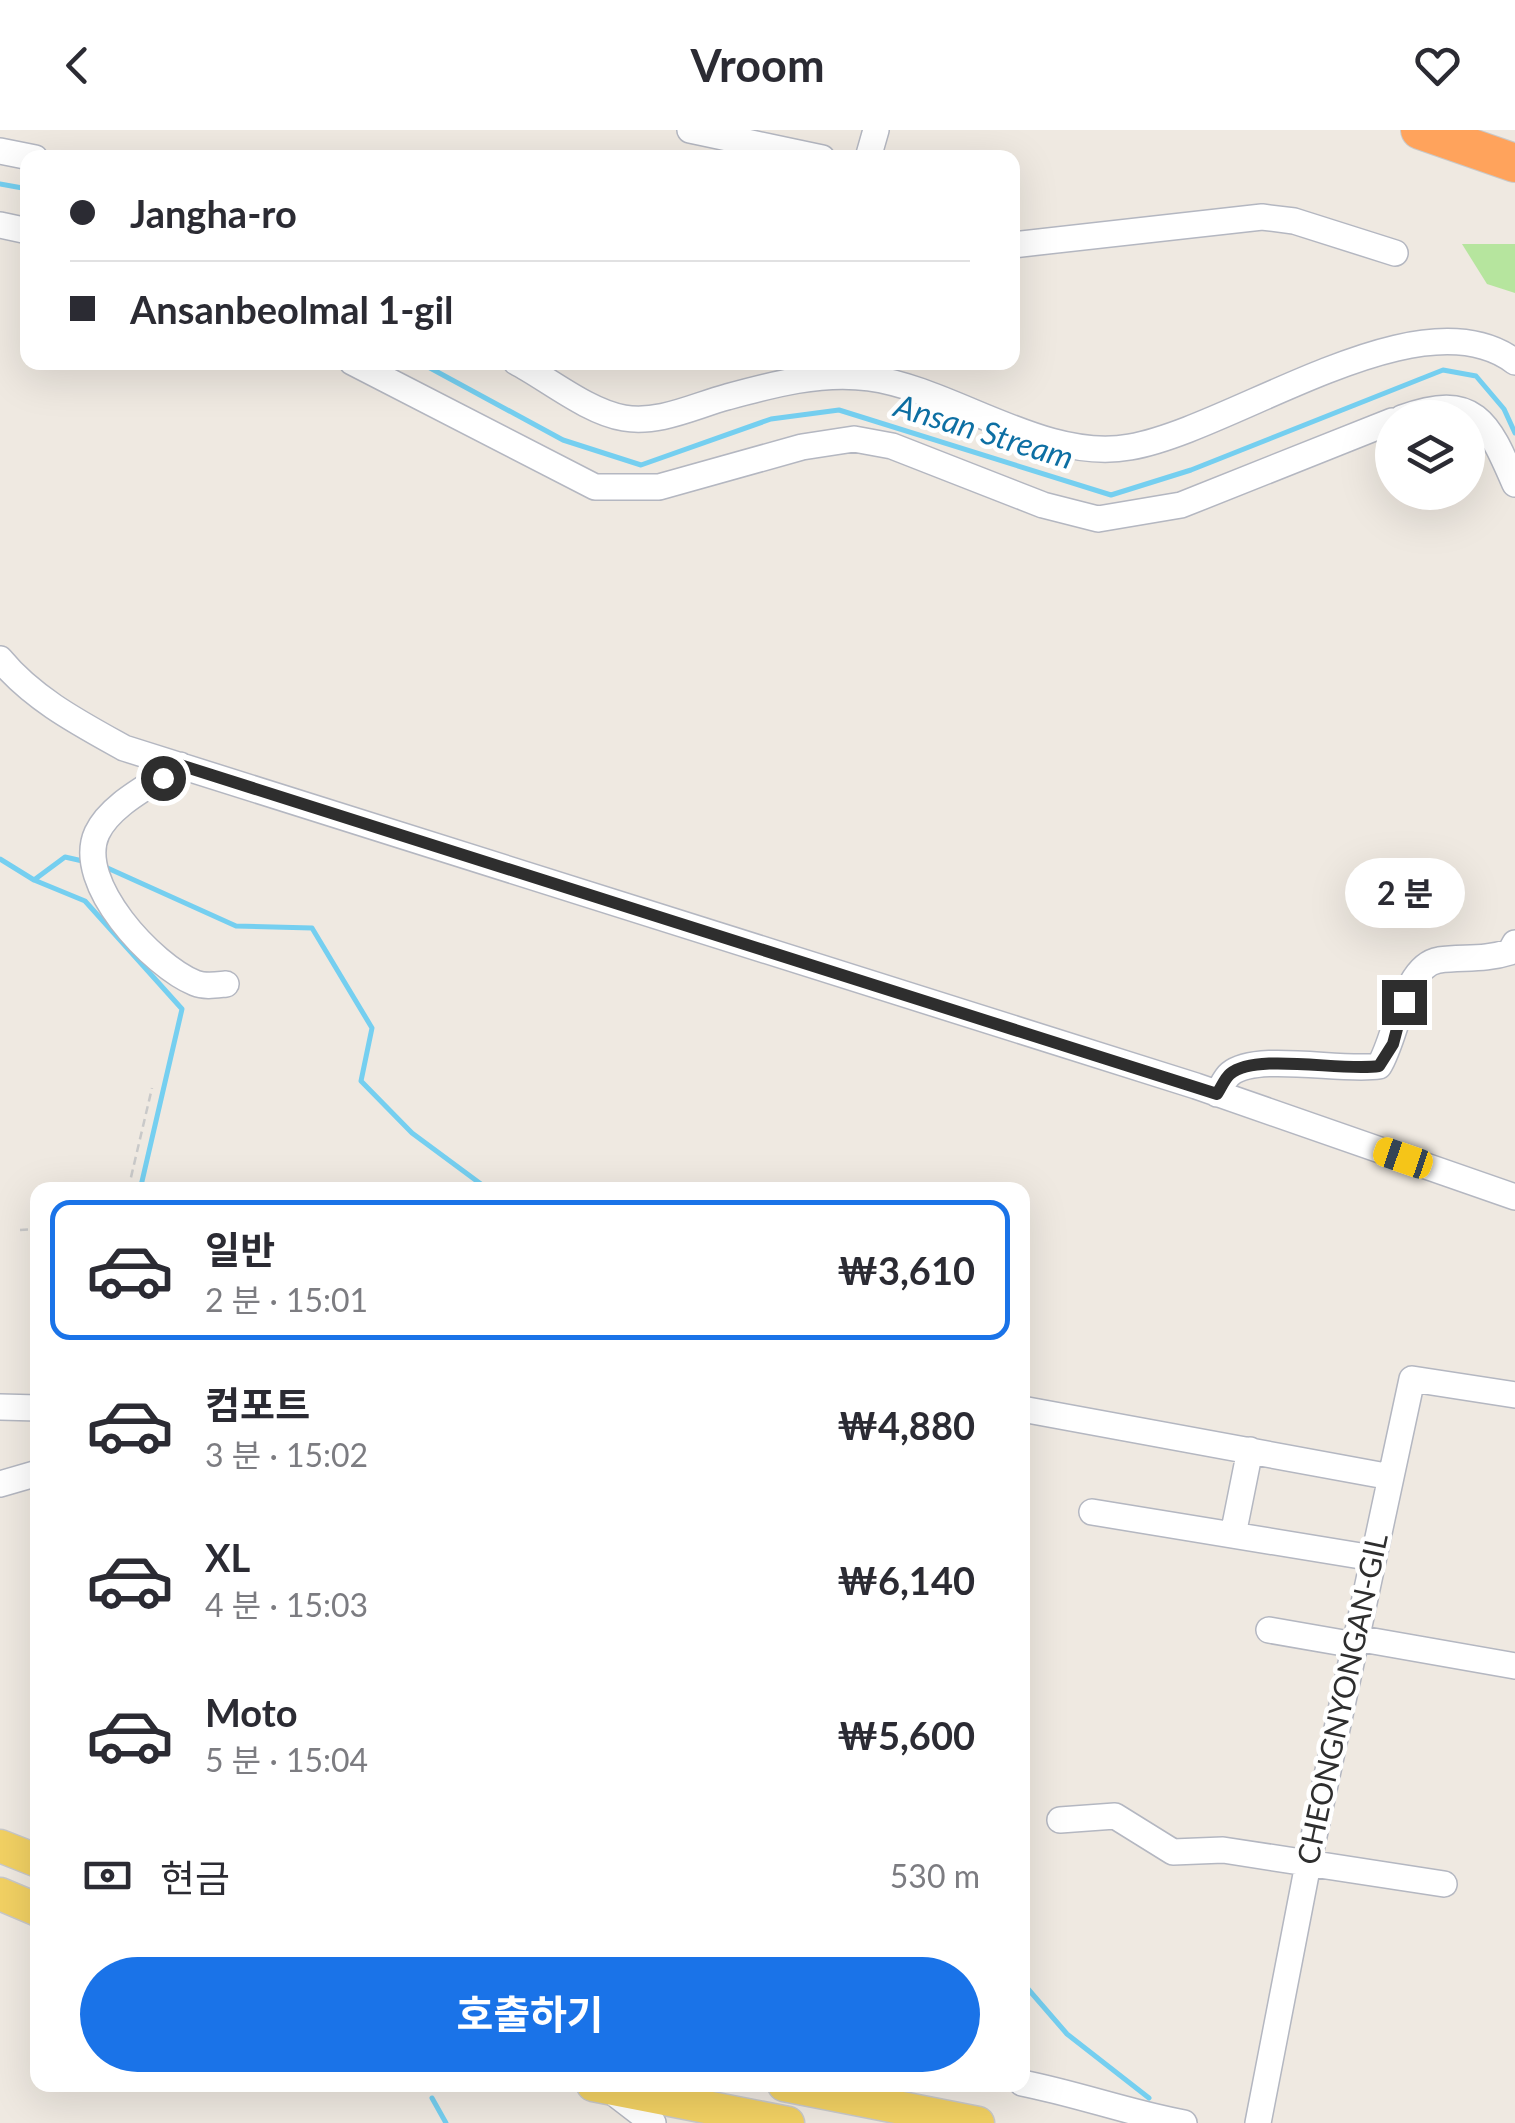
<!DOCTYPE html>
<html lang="ko">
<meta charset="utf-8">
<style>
body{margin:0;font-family:Lato,"Noto Sans KR",sans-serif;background:#f2f2f3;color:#2b2b33;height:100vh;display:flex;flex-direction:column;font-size:38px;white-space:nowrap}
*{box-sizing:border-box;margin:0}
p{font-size:32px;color:#7c7c81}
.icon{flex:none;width:55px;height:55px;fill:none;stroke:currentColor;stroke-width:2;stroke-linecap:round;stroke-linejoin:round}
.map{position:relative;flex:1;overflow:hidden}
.panel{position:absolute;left:30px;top:1052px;width:1000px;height:910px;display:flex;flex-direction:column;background:#fff;border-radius:20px;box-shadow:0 10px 40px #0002}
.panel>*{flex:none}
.guide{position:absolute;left:20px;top:20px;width:1000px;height:220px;border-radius:20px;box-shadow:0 10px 40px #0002;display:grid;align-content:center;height:220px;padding:0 50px;background:#fff}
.fabs{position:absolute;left:1375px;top:270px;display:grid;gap:20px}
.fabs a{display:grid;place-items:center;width:110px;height:110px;border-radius:50%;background:#fff;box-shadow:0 10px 40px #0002;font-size:50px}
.end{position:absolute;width:45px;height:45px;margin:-22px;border:12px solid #2e2e2e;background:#fff;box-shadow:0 0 0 5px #fff}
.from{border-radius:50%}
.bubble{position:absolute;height:70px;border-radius:35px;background:#fff;box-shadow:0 10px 40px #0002;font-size:32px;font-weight:700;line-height:70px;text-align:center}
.car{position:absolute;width:30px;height:60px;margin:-30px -15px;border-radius:12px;box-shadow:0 0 8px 2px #0007;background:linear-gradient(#f5c518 24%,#345 0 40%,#f5c518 0 76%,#345 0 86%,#f5c518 0)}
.guide b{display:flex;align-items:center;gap:35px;height:95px;font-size:38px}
.guide b+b{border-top:2px solid #e1e1e2}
.guide i{width:25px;height:25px;background:#2b2b33}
ul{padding:18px 0 0;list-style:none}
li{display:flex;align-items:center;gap:30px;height:140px;margin:0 20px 15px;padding:0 30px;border:5px solid transparent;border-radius:20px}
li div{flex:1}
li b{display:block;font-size:38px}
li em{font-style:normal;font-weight:700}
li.selected{border-color:#1a73e8}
li>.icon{width:90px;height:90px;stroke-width:1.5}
.pay{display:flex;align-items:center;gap:25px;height:110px;padding:0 50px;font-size:38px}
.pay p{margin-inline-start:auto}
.cta{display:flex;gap:20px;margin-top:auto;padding:20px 50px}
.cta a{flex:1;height:115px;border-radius:60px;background:#1a73e8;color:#fff;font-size:40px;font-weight:700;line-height:115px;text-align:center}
header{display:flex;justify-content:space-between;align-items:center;height:130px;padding:0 50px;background:#fff;font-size:45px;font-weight:700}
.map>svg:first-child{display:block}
.green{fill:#b6e59e}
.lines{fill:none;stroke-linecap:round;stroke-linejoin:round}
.stream{stroke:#75cff0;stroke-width:5}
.minor-casing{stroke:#b4b7c1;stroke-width:28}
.major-casing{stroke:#c9c9c9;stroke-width:35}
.highway-casing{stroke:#c9c9c9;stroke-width:40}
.path{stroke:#c9c9c9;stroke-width:2.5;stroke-dasharray:8 5;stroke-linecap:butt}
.minor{stroke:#fff;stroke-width:25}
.major{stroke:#f2d163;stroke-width:32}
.highway{stroke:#ffa35c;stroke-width:38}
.route{stroke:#2e2e2e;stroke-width:12}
.labels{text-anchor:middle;stroke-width:9;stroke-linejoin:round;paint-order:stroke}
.street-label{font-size:30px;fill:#2e2e2e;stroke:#fff}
.water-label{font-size:32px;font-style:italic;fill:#0d6fa3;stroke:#fff}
</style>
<header><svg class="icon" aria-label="back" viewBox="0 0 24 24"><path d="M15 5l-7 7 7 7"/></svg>Vroom<svg class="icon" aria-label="heart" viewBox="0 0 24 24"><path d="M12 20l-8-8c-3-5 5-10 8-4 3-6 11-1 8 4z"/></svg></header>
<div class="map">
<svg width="1515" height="1993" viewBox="0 0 1515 1993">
<rect width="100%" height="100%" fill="#efe9e1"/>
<path class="green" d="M1462 114H1515V163L1487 154Z"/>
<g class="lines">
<path class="stream" d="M0 54 28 59
M419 232 563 310 641 335 771 289 839 280 1111 365 1191 340 1443 240 1476 246 1504 279 1515 303
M0 729 34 750 85 771 182 879 140 1060
M103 736 236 796 312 798 372 898 361 951 412 1003 489 1060
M34 750 65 727 87 732
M1022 1852 1067 1904 1149 1968
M432 1968 446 1993"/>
<g class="minor-casing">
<path id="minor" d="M690 0 822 28
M0 21 35 28
M868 28 876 0
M0 95 28 101
M1012 115 1262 87 1294 91 1395 123
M352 232 595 357H659L802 317 854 309 892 316 1043 375 1098 389 1181 375 1392 291
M516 232C548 249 588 282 624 288 659 294 694 276 727 267 771 255 822 241 869 248 952 259 1044 333 1130 317 1234 299 1421 160 1515 232
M1402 288C1475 261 1488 292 1515 354
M0 529C33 569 79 593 124 618L1196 956 1515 1067
M180 635C154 654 111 673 97 703 74 753 153 836 195 853 205 857 216 855 226 854
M1217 964C1221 958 1225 948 1230 944 1257 922 1342 942 1379 936 1397 908 1403 836 1439 830 1464 827 1485 830 1510 822L1515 813
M0 1277 38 1278
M1022 1279 1391 1347
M0 1354 38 1343
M1092 1382 1373 1428
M1233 1405 1250 1320
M1269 1500 1355 1515
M1356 1508 1515 1536
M1060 1690 1115 1686 1173 1722 1223 1720 1444 1754
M1022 1953C1078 1964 1129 1983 1184 1993
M614 1963 653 1993
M1258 1993 1308 1734 1412 1249 1515 1265"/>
</g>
<g class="major-casing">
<path id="major" d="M0 1716 38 1731
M0 1764 38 1780
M593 1955 788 1993
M784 1955 978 1993"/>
</g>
<g class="highway-casing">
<path id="highway" d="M1420 0 1515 33"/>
</g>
<path class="path" d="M128 1060 152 958
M20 1100 38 1099"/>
<use href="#minor" class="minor"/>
<use href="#major" class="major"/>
<use href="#highway" class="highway"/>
</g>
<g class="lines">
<path class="route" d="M163 648 180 635 1217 964C1221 958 1225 948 1230 944 1257 922 1342 942 1379 936L1393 914 1404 872"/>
</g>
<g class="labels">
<g class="street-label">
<text transform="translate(1343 1569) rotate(-78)" y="10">CHEONGNYONGAN-GIL</text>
</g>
<g class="water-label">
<text transform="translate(984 302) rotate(17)" y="11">Ansan Stream</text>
</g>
</g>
</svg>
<div class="fabs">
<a><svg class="icon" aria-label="layers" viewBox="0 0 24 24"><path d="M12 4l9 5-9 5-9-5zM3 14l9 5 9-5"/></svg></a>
</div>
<i class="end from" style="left:163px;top:648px"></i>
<i class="end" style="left:1404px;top:872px"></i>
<div class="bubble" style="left:1345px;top:728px;width:120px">2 분</div>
<i class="car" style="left:1403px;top:1028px;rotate:289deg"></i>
<div class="guide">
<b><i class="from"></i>Jangha-ro</b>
<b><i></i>Ansanbeolmal 1-gil</b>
</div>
<section class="panel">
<ul>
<li class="selected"><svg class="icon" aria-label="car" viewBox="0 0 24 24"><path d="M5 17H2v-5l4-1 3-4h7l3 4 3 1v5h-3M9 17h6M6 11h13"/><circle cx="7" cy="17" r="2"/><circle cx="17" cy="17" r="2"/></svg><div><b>일반</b><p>2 분 · 15:01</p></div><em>₩3,610</em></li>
<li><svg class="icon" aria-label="car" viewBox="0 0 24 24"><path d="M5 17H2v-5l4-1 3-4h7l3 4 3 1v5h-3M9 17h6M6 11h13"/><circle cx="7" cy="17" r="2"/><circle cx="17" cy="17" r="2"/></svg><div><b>컴포트</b><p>3 분 · 15:02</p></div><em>₩4,880</em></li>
<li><svg class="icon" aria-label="car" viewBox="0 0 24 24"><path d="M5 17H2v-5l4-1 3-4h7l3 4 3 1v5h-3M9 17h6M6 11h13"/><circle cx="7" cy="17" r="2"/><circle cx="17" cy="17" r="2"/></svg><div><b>XL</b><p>4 분 · 15:03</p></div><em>₩6,140</em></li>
<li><svg class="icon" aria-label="car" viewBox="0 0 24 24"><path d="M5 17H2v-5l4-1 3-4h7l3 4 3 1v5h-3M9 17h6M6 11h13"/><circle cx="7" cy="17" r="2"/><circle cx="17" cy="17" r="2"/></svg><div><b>Moto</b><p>5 분 · 15:04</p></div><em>₩5,600</em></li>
</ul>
<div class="pay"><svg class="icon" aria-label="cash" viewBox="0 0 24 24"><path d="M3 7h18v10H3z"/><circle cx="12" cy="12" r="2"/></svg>현금<p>530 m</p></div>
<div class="cta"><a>호출하기</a></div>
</section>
</div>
